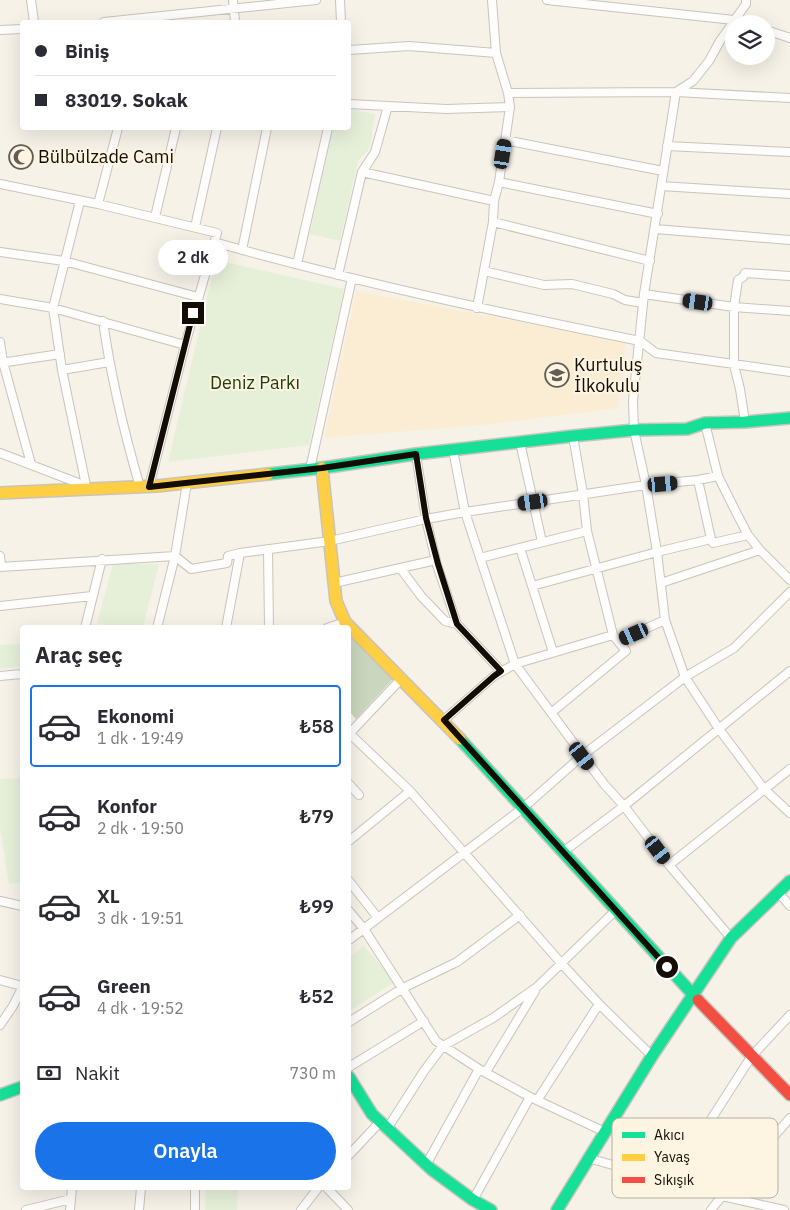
<!DOCTYPE html>
<html lang="tr">
<meta charset="utf-8">
<style>
body{margin:0;font-family:"IBM Plex Sans",sans-serif;background:#f2f2f3;color:#2b2b33;height:100vh;display:flex;flex-direction:column;font-size:19px;white-space:nowrap}
*{box-sizing:border-box;margin:0}
p{font-size:16px;color:#7c7c81}
.icon{flex:none;width:28px;height:28px;fill:none;stroke:currentColor;stroke-width:2;stroke-linecap:round;stroke-linejoin:round}
.map{position:relative;flex:1;overflow:hidden}
.drawer{position:absolute;left:20px;top:625px;width:331px;height:565px;display:flex;flex-direction:column;background:#fff;border-radius:5px;box-shadow:0 5px 20px #0002}
.drawer>*{flex:none}
.banner{position:absolute;left:20px;top:20px;width:331px;height:110px;border-radius:5px;box-shadow:0 5px 20px #0002;display:grid;align-content:center;height:110px;padding:0 15px;background:#fff}
.tools{position:absolute;left:725px;top:15px;display:grid;gap:10px}
.tools a{display:grid;place-items:center;width:50px;height:50px;border-radius:50%;background:#fff;box-shadow:0 5px 20px #0002;font-size:25px}
.end{position:absolute;width:22px;height:22px;margin:-11px;border:6px solid #130d05;background:#fff;box-shadow:0 0 0 2px #fff}
.from{border-radius:50%}
.bubble{position:absolute;height:35px;border-radius:18px;background:#fff;box-shadow:0 5px 20px #0002;font-size:16px;font-weight:600;line-height:35px;text-align:center}
.car{position:absolute;width:15px;height:30px;margin:-15px -8px;border-radius:6px;box-shadow:0 0 4px 1px #0007;background:linear-gradient(#222 24%,#8ab4d8 0 40%,#222 0 76%,#8ab4d8 0 86%,#222 0)}
.banner b{display:flex;align-items:center;gap:18px;height:48px;font-size:19px}
.banner b+b{border-top:1px solid #e1e1e2}
.banner i{width:12px;height:12px;background:#2b2b33}
ul{padding:0;list-style:none}
li{display:flex;align-items:center;gap:15px;height:82px;margin:0 10px 8px;padding:0 5px;border:2px solid transparent;border-radius:5px}
li div{flex:1}
li b{display:block;font-size:19px}
li em{font-style:normal;font-weight:600}
li.active{border-color:#1a73e8}
li>.icon{width:45px;height:45px;stroke-width:1.5}
h2{padding:0 15px;font-size:22px;line-height:60px}
.pay{display:flex;align-items:center;gap:12px;height:55px;padding:0 15px;font-size:19px}
.pay p{margin-inline-start:auto}
.cta{display:flex;gap:10px;margin-top:auto;padding:10px 15px}
.cta a{flex:1;height:58px;border-radius:30px;background:#1a73e8;color:#fff;font-size:20px;font-weight:600;line-height:58px;text-align:center}
.map>svg:first-child{display:block}
.built{fill:#faedd4}
.green{fill:#e6f0d9}
.forest{fill:#cad6bd}
.lines{fill:none;stroke-linecap:round;stroke-linejoin:round}
.street-casing{stroke:#c9c4bb;stroke-width:10}
.fast-casing{stroke:#c9c4bb;stroke-width:14}
.slow-casing{stroke:#c9c4bb;stroke-width:14}
.jam-casing{stroke:#c9c4bb;stroke-width:14}
.street{stroke:#fefdfc;stroke-width:8}
.fast{stroke:#16e098;stroke-width:11}
.slow{stroke:#ffcf43;stroke-width:11}
.jam{stroke:#f24e42;stroke-width:11}
.route{stroke:#130d05;stroke-width:6}
.labels{text-anchor:middle;stroke-width:4;stroke-linejoin:round;paint-order:stroke}
.poi-label{font-size:18px;fill:#130d05;stroke:#fdf4e2;text-anchor:start}
.park-label{font-size:18px;fill:#1c3d06;stroke:#fdf4e2}
.key{fill:#fdf4e2;stroke:#b7afa0;stroke-width:1}
.key-label{font-size:14px;fill:#130d05}
</style>
<div class="map">
<svg width="790" height="1210" viewBox="0 0 790 1210">
<rect width="100%" height="100%" fill="#f7f2e8"/>
<path class="built" d="M356 291 626 342 618 408 482 425 324 438Z"/>
<path class="green" d="M349 109 375 114 370 148 358 161 340 241 310 234 331 128H349Z
M216 260 344 289 309 445 168 462Z
M113 564H159L143 627H117L97 623Z
M22 644V667L0 669V645Z
M22 778V882L9 884 0 828V779Z
M364 946 395 982 349 1011V958Z
M206 1188H238L237 1210H205Z"/>
<path class="forest" d="M349 636 394 678 356 719 349 711Z"/>
<g class="lines">
<g class="street-casing">
<path id="street" d="M31 0 34 22
M233 0 235 22
M340 0 341 22
M547 0 734 20 747 24
M746 0V4L720 41 709 61 693 81 676 92 644 294 633 401 634 430 646 485 657 552 711 539 713 543 748 535
M104 22 316 0
M0 30 22 29
M766 30 790 38
M349 50 409 46 496 53
M508 93 676 92 790 98
M349 104 446 109 510 107
M505 140 663 171
M667 146 790 152
M362 172 494 201
M499 182 658 214
M0 184 98 204 217 233 185 345 149 487
M661 186 790 194
M80 201 53 308 62 370 87 490
M98 204 118 128
M155 217 176 128
M493 222 650 261
M195 227 217 128
M655 229 790 240
M214 242C355 282 497 312 640 341L656 353 790 372
M242 250 267 128
M0 252 64 261 198 297
M297 264 328 128
M484 271 544 285 572 284 613 294 625 300 643 303
M338 275 362 172 375 152 388 106
M644 294 734 307 790 311
M0 299 53 308 185 345
M477 308 493 222 494 201 499 182 510 107 508 93 496 53 492 0
M103 321C111 378 124 432 140 487
M0 342 3 362 31 464
M0 363 60 354
M62 370 109 362
M745 422 740 389 734 365V307L738 280 743 277 745 273 790 276
M705 423 718 476 738 516 748 535 760 550 790 580
M520 442 542 542
M453 450 465 512 515 664 604 784 624 806 669 865 731 938
M0 453 86 486
M416 454 426 519 437 565 457 624 501 671
M310 469 352 278
M698 480 711 539
M520 548 553 652
M268 549 269 628
M0 556 1 566
M480 558 587 531
M0 567 175 556 191 569 227 563 228 556 240 553 330 541 426 519 465 512 646 485 698 480 718 476
M401 569 421 596 445 621 457 624
M334 583 436 560
M661 583 760 550
M532 586 657 552 665 620 685 677 719 729 764 789 790 813
M0 606 92 596
M85 628 102 559
M157 628 175 556 187 483
M226 628 240 553
M327 628 345 622
M618 641 665 620
M0 676 22 674
M551 713 626 651 613 635 587 531 583 494 573 436
M444 720 494 676 515 664 613 635
M349 733 410 791 561 963 599 1004 652 1056
M349 734 402 678
M349 784 359 795
M349 841 410 791
M563 852 624 806 790 671
M669 865 790 769
M349 881 378 918
M778 892 790 906
M0 901 22 906
M349 911 364 929 436 1041 479 1069 530 1097 605 1132
M349 940 523 808 583 755 685 677 734 648 790 592
M0 980 22 986
M349 1022 403 988 457 962 520 915
M0 1025 13 1006 22 988
M349 1067 424 1021
M486 1072 535 991
M538 1099 599 1004
M387 1129 424 1071 443 1046 493 1018 537 987 616 910
M349 1155 380 1122
M588 1158 722 1196 784 1210
M426 1165 479 1069
M671 1182 751 1057 790 1015
M195 1188V1210
M327 1188 348 1210
M473 1200 530 1097
M26 1210 71 1199
M70 1210 72 1188
M139 1210 141 1188
M301 1210 318 1188
M711 1210 722 1196 790 1118"/>
</g>
<g class="fast-casing">
<path id="fast" d="M268 474 322 468 416 454 573 436 634 430 687 429 705 423 745 422 790 418
M460 739 698 1000
M349 1077 372 1114 431 1169 473 1200 491 1210
M0 1095 22 1087
M557 1210 652 1056 731 938 790 881"/>
</g>
<g class="slow-casing">
<path id="slow" d="M322 468 336 601 345 622 460 739
M0 493 157 486 268 474"/>
</g>
<g class="jam-casing">
<path id="jam" d="M698 1000 790 1095"/>
</g>
<use href="#street" class="street"/>
<use href="#fast" class="fast"/>
<use href="#slow" class="slow"/>
<use href="#jam" class="jam"/>
</g>
<g class="lines">
<path class="route" d="M193 313 149 487 322 468 416 454 426 518 438 564 457 624 501 671 494 676 444 720 667 967"/>
</g>
<defs>
<g id="mosque-ring" transform="scale(1.25)"><circle r="9.5" fill="#fdf4e2" stroke="#635d54" stroke-width="1.5"/><path d="M3.5-4.9A6 6 0 1 0 3.5 4.9A5 5 0 1 1 3.5-4.9Z" fill="#635d54"/></g>
<g id="school-ring" transform="scale(1.25)"><circle r="9.5" fill="#fdf4e2" stroke="#635d54" stroke-width="1.5"/><path d="M0-5L7-2L0 1L-7-2ZM-4 1L0 2.5L4 1V4Q0 6-4 4Z" fill="#635d54"/></g>
</defs>
<g fill-rule="evenodd">
<use href="#mosque-ring" x="21" y="157"/>
<use href="#school-ring" x="557" y="375"/>
</g>
<g class="labels">
<g class="poi-label">
<text x="38" y="163">Bülbülzade Cami</text>
<text x="574" y="371">Kurtuluş<tspan x="574" dy="21">İlkokulu</tspan></text>
</g>
<g class="park-label">
<text x="255" y="389">Deniz Parkı</text>
</g>
</g>
<rect x="612" y="1118" width="166" height="80" rx="8" class="key"/>
<rect x="622" y="1132" width="23" height="6" fill="#16e098"/>
<rect x="622" y="1154" width="23" height="7" fill="#ffcf43"/>
<rect x="622" y="1177" width="23" height="6" fill="#f24e42"/>
<g class="key-label">
<text x="654" y="1140">Akıcı</text>
<text x="654" y="1162">Yavaş</text>
<text x="654" y="1185">Sıkışık</text>
</g>
</svg>
<div class="tools">
<a><svg class="icon" aria-label="layers" viewBox="0 0 24 24"><path d="M12 4l9 5-9 5-9-5zM3 14l9 5 9-5"/></svg></a>
</div>
<i class="end from" style="left:667px;top:967px"></i>
<i class="end" style="left:193px;top:313px"></i>
<div class="bubble" style="left:158px;top:240px;width:70px">2 dk</div>
<i class="car" style="left:503px;top:154px;rotate:9deg"></i>
<i class="car" style="left:698px;top:302px;rotate:278deg"></i>
<i class="car" style="left:663px;top:484px;rotate:85deg"></i>
<i class="car" style="left:533px;top:502px;rotate:262deg"></i>
<i class="car" style="left:634px;top:634px;rotate:246deg"></i>
<i class="car" style="left:582px;top:756px;rotate:143deg"></i>
<i class="car" style="left:658px;top:850px;rotate:143deg"></i>
<div class="banner">
<b><i class="from"></i>Biniş</b>
<b><i></i>83019. Sokak</b>
</div>
<section class="drawer">
<h2>Araç seç</h2>
<ul>
<li class="active"><svg class="icon" aria-label="car" viewBox="0 0 24 24"><path d="M5 17H2v-5l4-1 3-4h7l3 4 3 1v5h-3M9 17h6M6 11h13"/><circle cx="7" cy="17" r="2"/><circle cx="17" cy="17" r="2"/></svg><div><b>Ekonomi</b><p>1 dk · 19:49</p></div><em>₺58</em></li>
<li><svg class="icon" aria-label="car" viewBox="0 0 24 24"><path d="M5 17H2v-5l4-1 3-4h7l3 4 3 1v5h-3M9 17h6M6 11h13"/><circle cx="7" cy="17" r="2"/><circle cx="17" cy="17" r="2"/></svg><div><b>Konfor</b><p>2 dk · 19:50</p></div><em>₺79</em></li>
<li><svg class="icon" aria-label="car" viewBox="0 0 24 24"><path d="M5 17H2v-5l4-1 3-4h7l3 4 3 1v5h-3M9 17h6M6 11h13"/><circle cx="7" cy="17" r="2"/><circle cx="17" cy="17" r="2"/></svg><div><b>XL</b><p>3 dk · 19:51</p></div><em>₺99</em></li>
<li><svg class="icon" aria-label="car" viewBox="0 0 24 24"><path d="M5 17H2v-5l4-1 3-4h7l3 4 3 1v5h-3M9 17h6M6 11h13"/><circle cx="7" cy="17" r="2"/><circle cx="17" cy="17" r="2"/></svg><div><b>Green</b><p>4 dk · 19:52</p></div><em>₺52</em></li>
</ul>
<div class="pay"><svg class="icon" aria-label="cash" viewBox="0 0 24 24"><path d="M3 7h18v10H3z"/><circle cx="12" cy="12" r="2"/></svg>Nakit<p>730 m</p></div>
<div class="cta"><a>Onayla</a></div>
</section>
</div>
